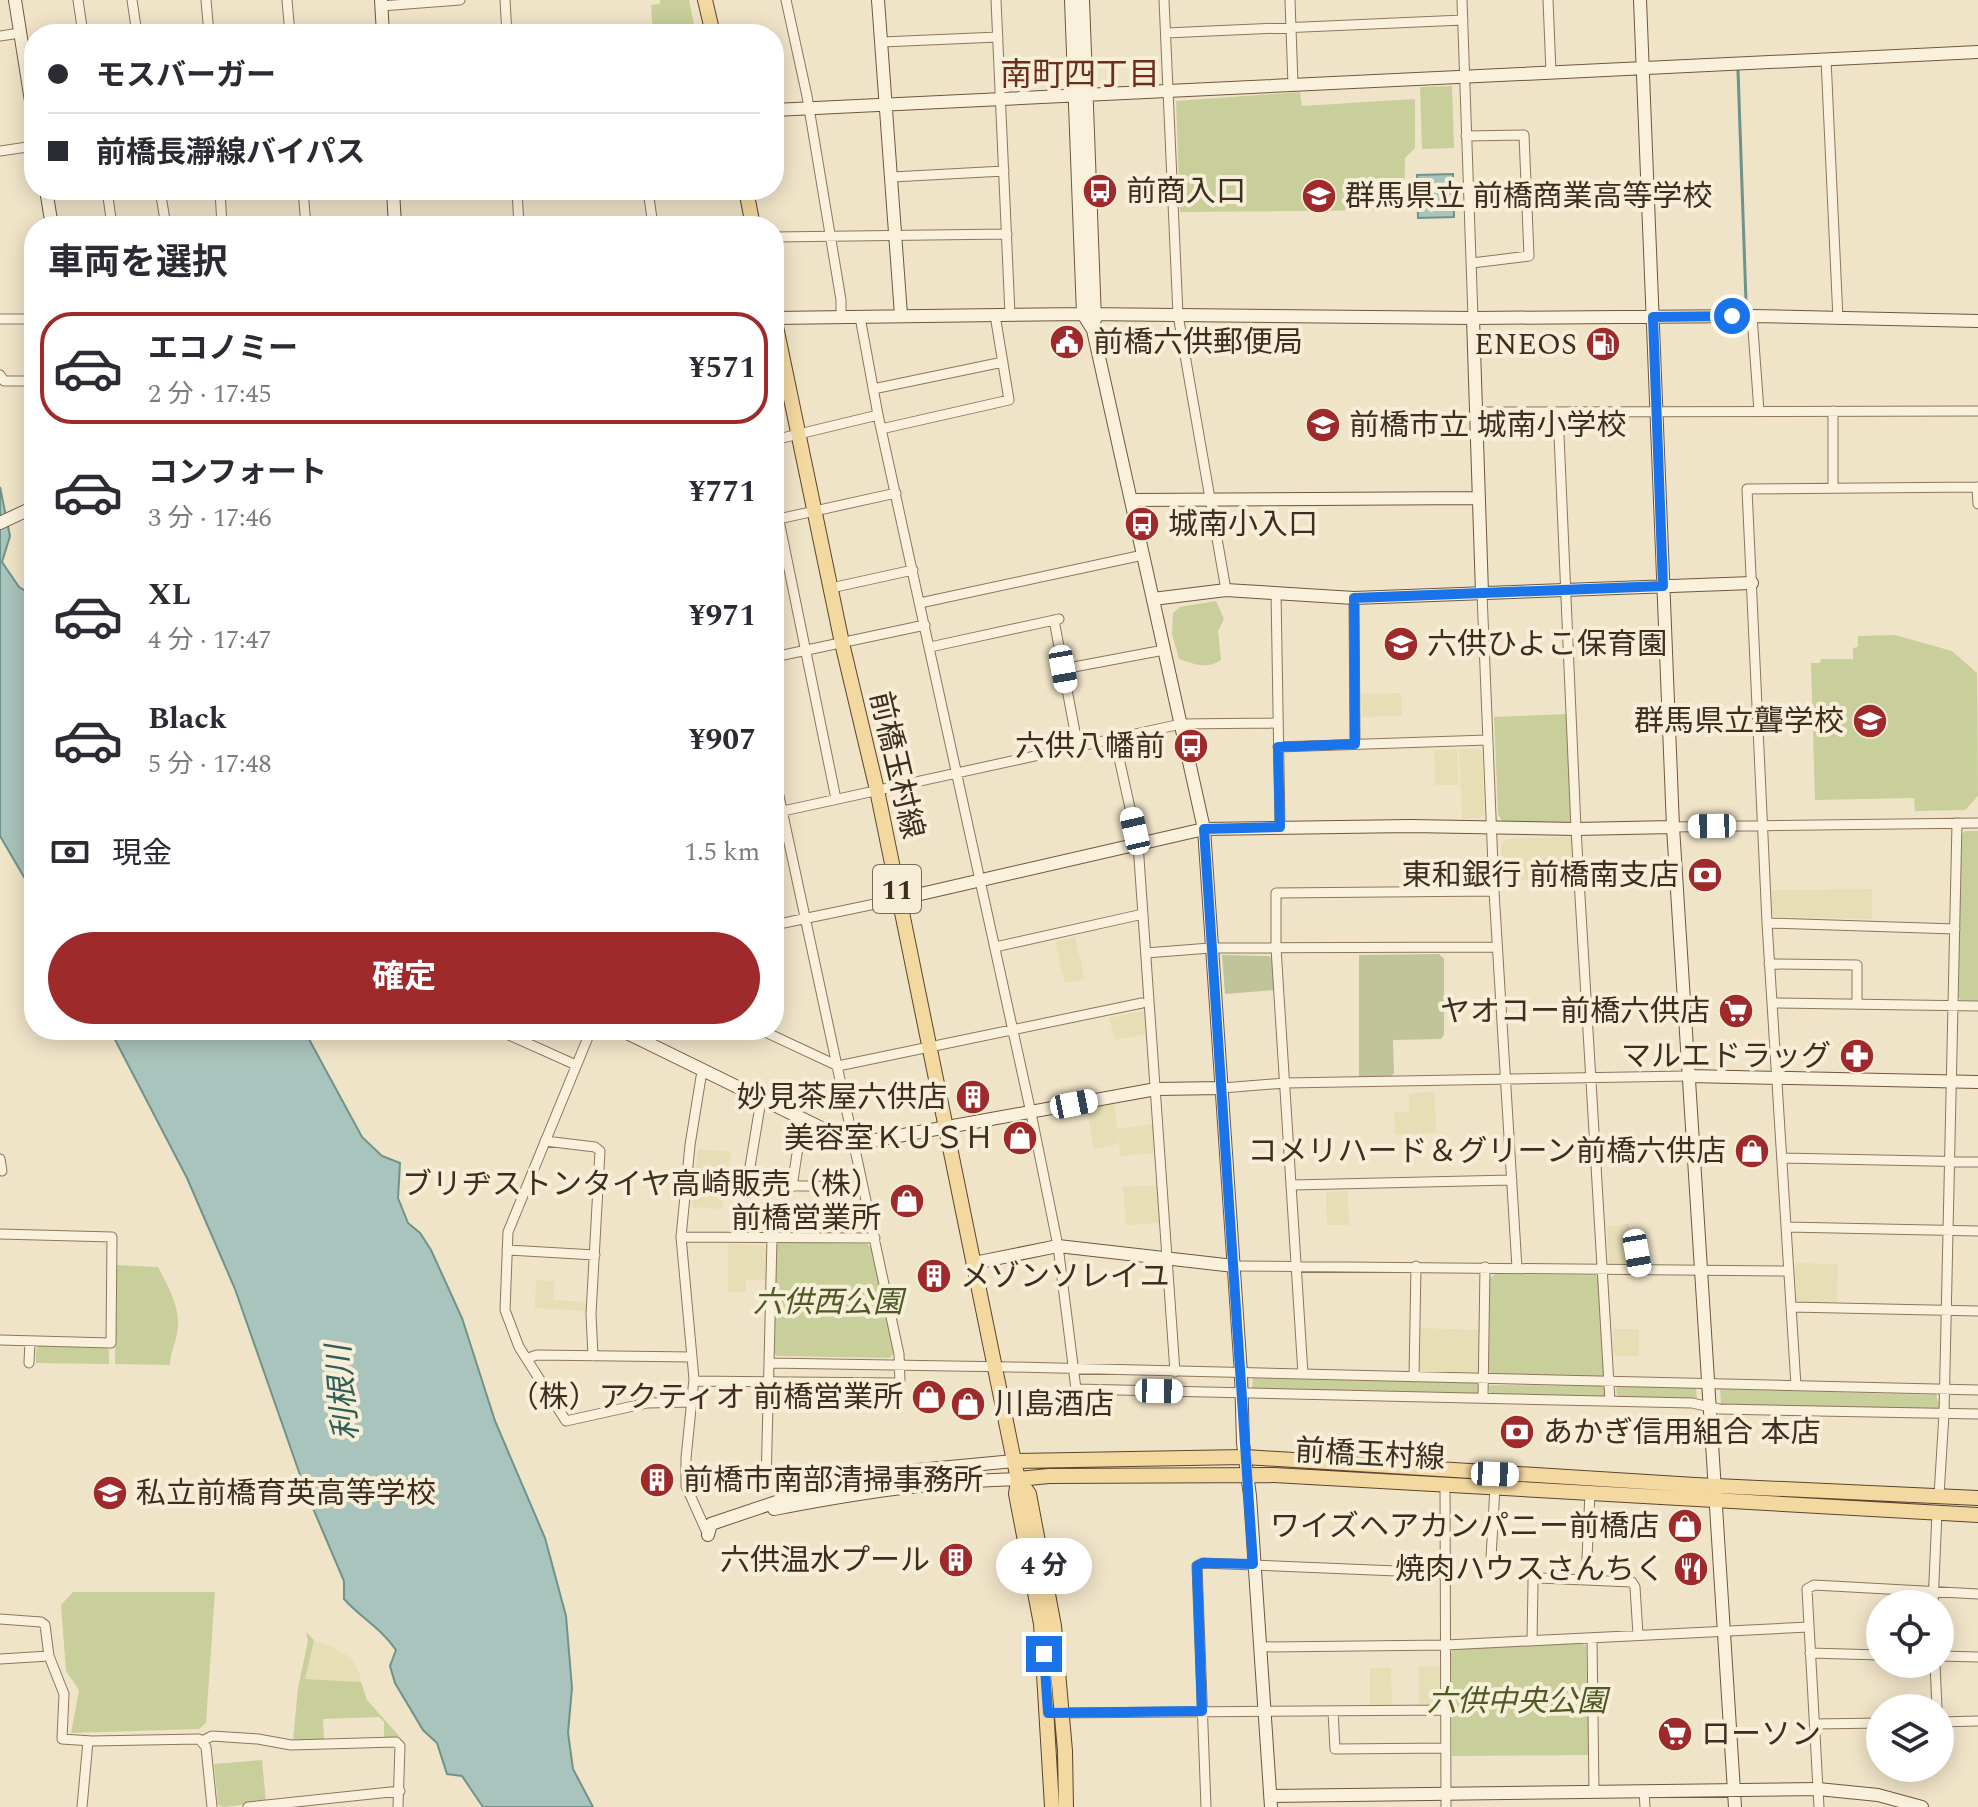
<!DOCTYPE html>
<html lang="ja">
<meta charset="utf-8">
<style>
body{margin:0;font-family:Spectral,"Noto Sans JP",serif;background:#f7f7f7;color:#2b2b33;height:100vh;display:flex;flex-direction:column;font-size:30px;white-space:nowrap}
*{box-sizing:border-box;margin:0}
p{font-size:26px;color:#7c7c81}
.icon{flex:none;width:44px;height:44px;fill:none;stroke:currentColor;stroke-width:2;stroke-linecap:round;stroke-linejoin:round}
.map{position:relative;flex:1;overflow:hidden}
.side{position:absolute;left:24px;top:216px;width:760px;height:824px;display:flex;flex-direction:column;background:#fff;border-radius:32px;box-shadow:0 4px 20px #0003}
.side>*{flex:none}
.guide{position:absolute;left:24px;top:24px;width:760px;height:176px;border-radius:32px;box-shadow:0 4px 20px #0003;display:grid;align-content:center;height:176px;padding:0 24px;background:#fff}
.controls{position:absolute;left:1866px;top:1590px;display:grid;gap:16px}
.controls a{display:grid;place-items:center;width:88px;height:88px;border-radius:50%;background:#fff;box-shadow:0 4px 20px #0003;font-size:40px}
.end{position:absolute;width:36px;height:36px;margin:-18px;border:10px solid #1a73e8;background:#fff;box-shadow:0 0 0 4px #fff}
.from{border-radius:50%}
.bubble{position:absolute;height:56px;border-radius:28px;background:#fff;box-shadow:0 4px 20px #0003;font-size:26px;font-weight:700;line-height:56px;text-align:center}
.car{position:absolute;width:24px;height:48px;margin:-24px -12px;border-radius:10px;box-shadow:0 0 6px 2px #0007;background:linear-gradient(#fff 24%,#345 0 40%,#fff 0 76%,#345 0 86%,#fff 0)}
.guide b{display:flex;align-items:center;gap:28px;height:76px;font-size:30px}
.guide b+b{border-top:2px solid #e1e1e2}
.guide i{width:20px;height:20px;background:#2b2b33}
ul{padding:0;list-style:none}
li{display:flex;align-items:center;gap:24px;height:112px;margin:0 16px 12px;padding:0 8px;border:4px solid transparent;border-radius:32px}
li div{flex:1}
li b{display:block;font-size:30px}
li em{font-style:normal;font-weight:700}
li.selected{border-color:#9e2a2b}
li>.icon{width:72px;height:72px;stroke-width:1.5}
h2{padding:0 24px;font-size:36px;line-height:96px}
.pay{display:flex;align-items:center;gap:20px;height:88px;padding:0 24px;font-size:30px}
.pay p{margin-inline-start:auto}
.cta{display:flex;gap:16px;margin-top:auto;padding:16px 24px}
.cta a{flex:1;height:92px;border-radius:48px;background:#9e2a2b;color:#fff;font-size:32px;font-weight:700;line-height:92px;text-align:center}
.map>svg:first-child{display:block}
.farmland{fill:#e6deb5}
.green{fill:#c9cf9b}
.cemetery{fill:#bfc49a}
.water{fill:#a9c4bc;stroke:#6f938a;stroke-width:2}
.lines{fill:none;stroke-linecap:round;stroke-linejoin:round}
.stream{stroke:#6f938a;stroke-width:3}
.street-casing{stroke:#8d765c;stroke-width:11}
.secondary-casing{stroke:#6f573f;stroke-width:14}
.primary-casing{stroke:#5b4430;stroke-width:16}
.street{stroke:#faf1dc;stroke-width:9}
.secondary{stroke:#faf1dc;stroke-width:12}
.primary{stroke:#f3d9a0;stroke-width:14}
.route{stroke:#1a73e8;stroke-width:10}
.labels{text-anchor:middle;stroke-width:8;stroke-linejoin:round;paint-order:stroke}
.shield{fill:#f7eed8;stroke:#756857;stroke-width:2}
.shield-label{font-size:28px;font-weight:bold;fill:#3d2e20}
.poi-label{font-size:30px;fill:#3d2e20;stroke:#f7eed8;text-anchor:end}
.street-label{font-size:30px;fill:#3d2e20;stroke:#f7eed8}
.park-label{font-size:30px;font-style:italic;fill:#4d5a26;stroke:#f7eed8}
.neighbourhood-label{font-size:32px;fill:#6b2e1e;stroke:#f7eed8}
.water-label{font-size:32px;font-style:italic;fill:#2f5d5a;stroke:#f7eed8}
</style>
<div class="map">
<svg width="1978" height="1807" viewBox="0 0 1978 1807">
<rect width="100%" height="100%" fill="#f0e4c8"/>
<path class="farmland" d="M1401 693 1402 716 1362 717 1361 694Z
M1457 749 1459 785H1435L1434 750Z
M1459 749H1479L1482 752 1484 815 1479 818 1462 819Z
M1573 837 1574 866 1556 867V879L1522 880 1521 859 1502 860 1501 845 1506 839Z
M1872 889V919L1776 917 1772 914 1771 890Z
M1075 937 1085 979 1065 983 1055 942Z
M1142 1011 1146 1014 1147 1034 1115 1040 1109 1018Z
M1435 1092 1436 1133 1395 1135 1394 1112H1409V1093Z
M1115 1103 1117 1129 1154 1124 1155 1153 1120 1156 1118 1132V1144L1094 1149 1087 1109Z
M698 1149 731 1152 722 1209 692 1207Z
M1157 1185 1159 1223 1126 1225 1123 1187Z
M1348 1191 1349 1225H1327L1326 1192Z
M1629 1224 1636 1265 1614 1266 1609 1262 1607 1226Z
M728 1244 762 1245 767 1250V1280H746V1292H728Z
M1795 1263 1838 1264 1837 1305 1801 1304 1796 1300Z
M536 1280 554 1281 553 1300 588 1302 587 1311 535 1308Z
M1421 1328 1482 1330 1480 1371 1477 1374H1424L1420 1370Z
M1613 1329H1639V1356H1614Z
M314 1640 331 1646 351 1658 359 1672 361 1682 304 1679Z
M1440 1666 1441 1701 1437 1706H1419V1667Z
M1370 1668H1391L1392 1706H1370Z"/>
<path class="green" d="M660 0H689L696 34H653L651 5 660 4Z
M1452 86 1454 148 1422 149 1420 87Z
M1300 92 1302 106 1415 99V148L1405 158 1404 210 1180 212 1176 101Z
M1216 601 1224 619 1218 631 1221 660C1207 670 1194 664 1179 659L1172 634 1173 613 1180 607Z
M1895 635 1952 651 1977 673 1978 796 1965 810 1915 811 1914 798 1815 800 1811 663H1820L1821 659H1853V648L1858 647V636Z
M1568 714 1573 818 1569 823H1503L1498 814 1494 717Z
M1965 831H1978V1001L1961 1000 1957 996 1961 835Z
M780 1242 867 1244 871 1248 894 1353 890 1358 777 1356 773 1352 775 1246Z
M117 1265 158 1267C169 1288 182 1310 177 1334 175 1345 170 1353 170 1365L115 1364Z
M1495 1274 1595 1275 1600 1279 1605 1373 1602 1377 1492 1374 1488 1370 1490 1278Z
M39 1346 106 1348 109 1350V1364L36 1363V1349Z
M1253 1378 1477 1383 1479 1391 1477 1394 1252 1389Z
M1492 1385 1604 1386 1607 1387V1395L1602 1397 1492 1394 1489 1391V1386Z
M1620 1386 1696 1388 1697 1399 1621 1397 1617 1395 1616 1388Z
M1720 1389 1936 1395 1940 1406 1936 1409 1721 1405Z
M73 1592H215L206 1723 199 1729 71 1733 79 1690 66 1671 61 1605Z
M306 1632 314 1640 305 1679 361 1682 367 1700 400 1737 384 1740V1722L379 1717 323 1719 324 1739 293 1740 298 1688 308 1641Z
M1582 1643 1586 1646 1589 1755 1452 1756 1451 1653 1454 1648Z
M262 1760 266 1802 224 1807 218 1805 214 1764Z"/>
<path class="cemetery" d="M1439 954 1444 959V1035L1441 1039 1393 1040 1394 1073 1391 1076 1359 1077V955Z
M1222 955 1269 956 1273 960 1276 990 1225 994Z"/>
<path class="water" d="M1453 174 1454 217 1418 218 1417 175Z
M0 487 10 536 2 562 19 587 34 596V894L0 836Z
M110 1030H304L362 1137 382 1156 400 1163 398 1198 408 1223 420 1233 431 1250 462 1318 495 1421 545 1538 566 1616 572 1688 568 1733 573 1769 593 1807H483L462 1776 447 1774 437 1743 423 1730 395 1683 390 1666 396 1650C381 1628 361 1618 344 1599V1581L306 1492 235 1289 187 1178Z"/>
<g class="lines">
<path class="stream" d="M1738 70 1746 302"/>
<g class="street-casing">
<path id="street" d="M78 0 83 34
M132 0 137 34
M206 0 209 34
M287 0 290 34
M505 0 507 34
M786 0 807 96 841 300V317
M996 0 1010 315
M1164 0 1178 315 1226 590
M1290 0 1293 85
M1462 0 1473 318
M1548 0 1551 72
M381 6 460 0
M1166 33 1463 20
M0 36 20 33
M882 42 998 37
M1826 59 1838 319
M1466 136 1524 135 1529 256 1472 263
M0 151 34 146
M892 177 1004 171
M107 190 112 226
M160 190 166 226
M220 190 222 226
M303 190 306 226
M517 190 519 226
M648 190 653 226
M774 237 1007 234
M1752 316 1759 411
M860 317 878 415 1031 1113 1058 1246 1076 1389 1692 1403 1719 1409 1978 1414
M0 319H34
M0 375 4 381H34
M873 389 1003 362
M1475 412 1978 411
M1558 412 1576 829 1610 1401
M881 429 1009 400 995 315
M774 440 878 415
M1833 487V411
M1977 487 1978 504
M774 496 836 799
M774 520 896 493
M831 588 913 570
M1276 592 1280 827
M1482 593 1494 891 1517 1268
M1354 598 1355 744
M920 603 1143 555
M1054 620 1078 748
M930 647 1059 619
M774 657 925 625
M1063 669 1164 650
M1115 740 1138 844 1175 1372
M1278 747 1487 740
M774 813 1181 724 1278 723
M1673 827 1978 823
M1767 923 1955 929
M774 925 899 899
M995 947 1143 914
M1146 953 1210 948 1497 947
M1769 964 1857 965V1004
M1772 1003 1978 1006
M498 1030 576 1065
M591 1030 508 1232 505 1310 519 1347 566 1421 647 1403 693 1402
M761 1030 838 1066 1142 1003
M650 1043 655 1030
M705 1071 701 1077 690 1145 681 1237 694 1379 686 1458V1486L708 1535
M1222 1088 1286 1083 1688 1076
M763 1100 760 1106 748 1179 752 1185 863 1187
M545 1141 595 1147 600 1151 591 1314 593 1356
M1782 1158 1978 1162
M0 1159 2 1171
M1292 1185 1512 1180
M792 1187 801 1127 805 1121
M1786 1227 1978 1231
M0 1234 112 1237 111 1343 0 1340
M681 1237 875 1238
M1634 1237 1640 1269
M772 1238 769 1363 1012 1367 1978 1390
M507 1250 595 1255
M1234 1266 1789 1271
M1791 1307 1978 1311
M528 1358 537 1355 692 1357
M29 1363 30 1341
M1303 1374 1276 948V893L1494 891
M1414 1377 1416 1266
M694 1381 900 1383 899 1354 774 773
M1796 1386 1767 923 1747 489 1978 487
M1483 1398 1485 1267
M1445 1484 1446 1807
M766 1485 769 1363
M1939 1495 1944 1414 1957 823
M1491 1558 1495 1487
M1586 1580 1590 1493
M1933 1604 1937 1513
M0 1619 41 1622 45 1625 49 1656 64 1694 62 1739 92 1741 199 1739 206 1747 212 1807
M1592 1638 1594 1792
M1532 1640 1533 1584V1580L1539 1578 1632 1582 1635 1587 1638 1635
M1260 1647 1446 1645 1808 1627
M1810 1653 1880 1655
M1940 1656 1978 1657
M0 1659 49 1656
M1935 1664 1937 1708
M1333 1711 1335 1749 1445 1748
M1056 1713 1445 1710
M1940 1722 1978 1721
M1815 1724 1880 1723
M202 1741 212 1736 258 1739 291 1745 396 1742 400 1746 398 1807
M1644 1792 1645 1807
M82 1807 88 1741
M248 1807 400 1791
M1206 1807 1197 1566 1203 1563 1445 1573
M1819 1807 1807 1589 1814 1585 1978 1594"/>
</g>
<g class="secondary-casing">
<path id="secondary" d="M15 0 34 120
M381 0 383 34
M878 0 901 315
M1071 0 1083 314 1093 330 1204 829 1241 1374 1243 1443 1250 1496 1271 1807
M1083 0 1095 320
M1640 0 1673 827 1735 1807
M774 110 1978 52
M46 190 52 226
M393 190 395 226
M774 318 1083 314 1473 318 1752 316 1978 321
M1473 318 1482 593
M1131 500 1479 498
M0 523 34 507
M1153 599 1226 590 1354 598 1752 583
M899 899 1204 829 1410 826 1576 829 1673 827
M621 1030 854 1144 1156 1089 1222 1088
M1688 1076 1978 1082
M974 1263 1058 1246 1234 1266
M774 1509C856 1493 935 1481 1018 1479
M708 1535 711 1524 791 1497 856 1480 918 1470 1014 1461
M1270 1796 1818 1789 1878 1795 1922 1807"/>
</g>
<g class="primary-casing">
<path id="primary" d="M705 0 713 34
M746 190 753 226
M774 317 842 643 877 790 1014 1461 1018 1479 1029 1494 1054 1626 1065 1751 1066 1807
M1014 1461 1245 1457 1695 1485 1978 1498
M1018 1479 1049 1476 1274 1475 1978 1515
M1018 1479 1016 1494 1041 1624 1052 1807"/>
</g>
<use href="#street" class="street"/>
<use href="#secondary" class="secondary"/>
<use href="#primary" class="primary"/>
</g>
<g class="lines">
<path class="route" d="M1044 1654 1048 1713 1202 1711 1197 1566 1203 1563 1253 1564 1204 829 1280 827 1278 747 1355 744 1354 598 1663 586 1653 317 1732 316"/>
</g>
<defs>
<g id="bus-disc" transform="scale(1.8)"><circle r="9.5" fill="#9e2a2b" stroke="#f7eed8"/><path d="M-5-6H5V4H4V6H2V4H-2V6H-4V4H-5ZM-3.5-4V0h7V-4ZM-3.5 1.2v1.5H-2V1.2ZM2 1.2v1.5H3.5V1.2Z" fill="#fff"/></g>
<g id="school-disc" transform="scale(1.8)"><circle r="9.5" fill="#9e2a2b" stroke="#f7eed8"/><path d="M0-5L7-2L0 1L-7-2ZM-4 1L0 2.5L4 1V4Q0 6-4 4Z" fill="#fff"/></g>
<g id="civic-disc" transform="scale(1.8)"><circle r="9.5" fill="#9e2a2b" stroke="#f7eed8"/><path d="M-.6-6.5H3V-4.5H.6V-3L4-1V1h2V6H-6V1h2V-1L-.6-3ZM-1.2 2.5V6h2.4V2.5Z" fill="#fff"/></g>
<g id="fuel-disc" transform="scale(1.8)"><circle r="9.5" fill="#9e2a2b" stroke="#f7eed8"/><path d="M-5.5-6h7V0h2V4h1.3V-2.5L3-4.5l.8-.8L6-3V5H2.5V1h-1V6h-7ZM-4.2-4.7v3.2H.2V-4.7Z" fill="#fff"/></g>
<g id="bank-disc" transform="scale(1.8)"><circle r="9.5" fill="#9e2a2b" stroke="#f7eed8"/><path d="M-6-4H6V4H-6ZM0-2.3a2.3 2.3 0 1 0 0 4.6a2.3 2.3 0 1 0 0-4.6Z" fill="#fff"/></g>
<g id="supermarket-disc" transform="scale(1.8)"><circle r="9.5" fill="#9e2a2b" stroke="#f7eed8"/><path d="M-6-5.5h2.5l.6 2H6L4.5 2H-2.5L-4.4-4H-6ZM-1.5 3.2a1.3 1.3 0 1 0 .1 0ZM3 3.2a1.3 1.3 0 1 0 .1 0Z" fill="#fff"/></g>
<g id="pharmacy-disc" transform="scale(1.8)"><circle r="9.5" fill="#9e2a2b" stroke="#f7eed8"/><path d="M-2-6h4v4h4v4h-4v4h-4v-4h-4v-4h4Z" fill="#fff"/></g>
<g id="building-disc" transform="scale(1.8)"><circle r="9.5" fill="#9e2a2b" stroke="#f7eed8"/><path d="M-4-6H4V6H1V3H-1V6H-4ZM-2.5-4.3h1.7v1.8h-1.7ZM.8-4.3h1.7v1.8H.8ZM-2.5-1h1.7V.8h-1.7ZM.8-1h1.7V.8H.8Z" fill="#fff"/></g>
<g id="shop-disc" transform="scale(1.8)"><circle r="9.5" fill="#9e2a2b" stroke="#f7eed8"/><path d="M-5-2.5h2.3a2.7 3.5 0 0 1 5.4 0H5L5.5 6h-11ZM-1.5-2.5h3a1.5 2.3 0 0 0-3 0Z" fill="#fff"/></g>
<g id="restaurant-disc" transform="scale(1.8)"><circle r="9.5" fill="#9e2a2b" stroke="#f7eed8"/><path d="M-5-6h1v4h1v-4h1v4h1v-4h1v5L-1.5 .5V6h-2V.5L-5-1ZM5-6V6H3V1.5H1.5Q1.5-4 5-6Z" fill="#fff"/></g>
</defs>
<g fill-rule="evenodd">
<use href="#bus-disc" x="1100" y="191"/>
<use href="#school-disc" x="1319" y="196"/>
<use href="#civic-disc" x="1067" y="342"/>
<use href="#fuel-disc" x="1603" y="344"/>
<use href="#school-disc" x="1323" y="425"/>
<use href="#bus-disc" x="1142" y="524"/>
<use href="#school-disc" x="1401" y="644"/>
<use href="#school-disc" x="1870" y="721"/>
<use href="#bus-disc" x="1191" y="746"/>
<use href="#bank-disc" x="1705" y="875"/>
<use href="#supermarket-disc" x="1736" y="1011"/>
<use href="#pharmacy-disc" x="1857" y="1056"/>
<use href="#building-disc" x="973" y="1097"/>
<use href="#shop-disc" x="1020" y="1138"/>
<use href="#shop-disc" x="1752" y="1151"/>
<use href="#shop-disc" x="907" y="1201"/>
<use href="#building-disc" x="934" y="1276"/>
<use href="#shop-disc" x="929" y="1397"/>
<use href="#shop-disc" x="968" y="1404"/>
<use href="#bank-disc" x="1517" y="1432"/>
<use href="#building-disc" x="657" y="1480"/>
<use href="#school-disc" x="110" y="1493"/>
<use href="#shop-disc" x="1685" y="1526"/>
<use href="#building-disc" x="956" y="1560"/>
<use href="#restaurant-disc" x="1691" y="1569"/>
<use href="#supermarket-disc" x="1675" y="1734"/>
</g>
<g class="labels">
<rect class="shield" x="873" y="865" width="48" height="48" rx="6"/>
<g class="shield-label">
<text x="897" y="899">11</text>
</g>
<g class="poi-label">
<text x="1126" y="201" text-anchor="start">前商入口</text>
<text x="1345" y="206" text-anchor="start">群馬県立 前橋商業高等学校</text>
<text x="1093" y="352" text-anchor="start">前橋六供郵便局</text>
<text x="1577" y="354">ENEOS</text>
<text x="1349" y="435" text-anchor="start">前橋市立 城南小学校</text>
<text x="1168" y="534" text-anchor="start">城南小入口</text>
<text x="1427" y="654" text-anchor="start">六供ひよこ保育園</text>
<text x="1844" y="731">群馬県立聾学校</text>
<text x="1165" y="756">六供八幡前</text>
<text x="1679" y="885">東和銀行 前橋南支店</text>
<text x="1710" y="1021">ヤオコー前橋六供店</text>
<text x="1831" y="1066">マルエドラッグ</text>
<text x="947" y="1107">妙見茶屋六供店</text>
<text x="994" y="1148">美容室ＫＵＳＨ</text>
<text x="1726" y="1161">コメリハード＆グリーン前橋六供店</text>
<text x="881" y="1194">ブリヂストンタイヤ高崎販売（株）<tspan x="881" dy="34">前橋営業所</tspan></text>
<text x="960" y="1286" text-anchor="start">メゾンソレイユ</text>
<text x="903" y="1407">（株）アクティオ 前橋営業所</text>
<text x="994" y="1414" text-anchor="start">川島酒店</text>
<text x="1543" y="1442" text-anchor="start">あかぎ信用組合 本店</text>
<text x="683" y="1490" text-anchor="start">前橋市南部清掃事務所</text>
<text x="136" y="1503" text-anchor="start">私立前橋育英高等学校</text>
<text x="1659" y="1536">ワイズヘアカンパニー前橋店</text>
<text x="930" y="1570">六供温水プール</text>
<text x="1665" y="1579">焼肉ハウスさんちく</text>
<text x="1701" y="1744" text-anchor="start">ローソン</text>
</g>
<g class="street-label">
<text transform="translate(897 765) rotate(77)" y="10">前橋玉村線</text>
<text transform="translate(1370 1454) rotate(3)" y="10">前橋玉村線</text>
</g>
<g class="park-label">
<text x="828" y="1312">六供西公園</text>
<text x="1517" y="1711">六供中央公園</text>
</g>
<g class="neighbourhood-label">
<text x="1080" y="85">南町四丁目</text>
</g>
<g class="water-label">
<text transform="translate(342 1393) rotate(-95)" y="11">利根川</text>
</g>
</g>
</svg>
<div class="controls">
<a><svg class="icon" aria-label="locate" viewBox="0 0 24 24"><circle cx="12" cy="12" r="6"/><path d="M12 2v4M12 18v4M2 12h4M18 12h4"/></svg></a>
<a><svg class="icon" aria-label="layers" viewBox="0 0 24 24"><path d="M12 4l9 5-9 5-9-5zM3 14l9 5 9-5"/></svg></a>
</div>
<i class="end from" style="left:1732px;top:316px"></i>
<i class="end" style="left:1044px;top:1654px"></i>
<div class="bubble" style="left:996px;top:1538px;width:96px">4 分</div>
<i class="car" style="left:1063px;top:669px;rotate:170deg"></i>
<i class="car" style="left:1712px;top:826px;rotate:269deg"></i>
<i class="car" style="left:1135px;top:831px;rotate:347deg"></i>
<i class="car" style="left:1074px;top:1104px;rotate:79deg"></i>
<i class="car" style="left:1637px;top:1253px;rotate:170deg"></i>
<i class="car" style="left:1159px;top:1391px;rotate:91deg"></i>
<i class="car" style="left:1495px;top:1474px;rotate:92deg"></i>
<div class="guide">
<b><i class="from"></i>モスバーガー</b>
<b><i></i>前橋長瀞線バイパス</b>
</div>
<section class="side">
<h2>車両を選択</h2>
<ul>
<li class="selected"><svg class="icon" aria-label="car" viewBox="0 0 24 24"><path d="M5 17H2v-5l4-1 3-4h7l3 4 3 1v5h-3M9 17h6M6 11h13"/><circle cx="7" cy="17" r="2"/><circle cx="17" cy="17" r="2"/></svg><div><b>エコノミー</b><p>2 分 · 17:45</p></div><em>¥571</em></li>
<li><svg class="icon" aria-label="car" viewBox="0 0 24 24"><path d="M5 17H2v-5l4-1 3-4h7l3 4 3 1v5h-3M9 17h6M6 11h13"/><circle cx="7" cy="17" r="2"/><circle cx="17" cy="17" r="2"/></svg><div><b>コンフォート</b><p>3 分 · 17:46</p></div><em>¥771</em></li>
<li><svg class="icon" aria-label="car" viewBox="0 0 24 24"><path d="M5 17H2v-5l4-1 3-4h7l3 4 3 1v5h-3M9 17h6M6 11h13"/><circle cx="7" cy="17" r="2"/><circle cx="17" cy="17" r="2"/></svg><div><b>XL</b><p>4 分 · 17:47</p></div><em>¥971</em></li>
<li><svg class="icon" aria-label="car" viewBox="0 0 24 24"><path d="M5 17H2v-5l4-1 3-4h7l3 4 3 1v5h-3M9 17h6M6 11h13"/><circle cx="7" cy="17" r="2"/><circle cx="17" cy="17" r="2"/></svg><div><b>Black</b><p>5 分 · 17:48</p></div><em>¥907</em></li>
</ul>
<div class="pay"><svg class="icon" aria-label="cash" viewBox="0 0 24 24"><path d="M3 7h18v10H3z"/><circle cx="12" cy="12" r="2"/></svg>現金<p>1.5 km</p></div>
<div class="cta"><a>確定</a></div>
</section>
</div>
